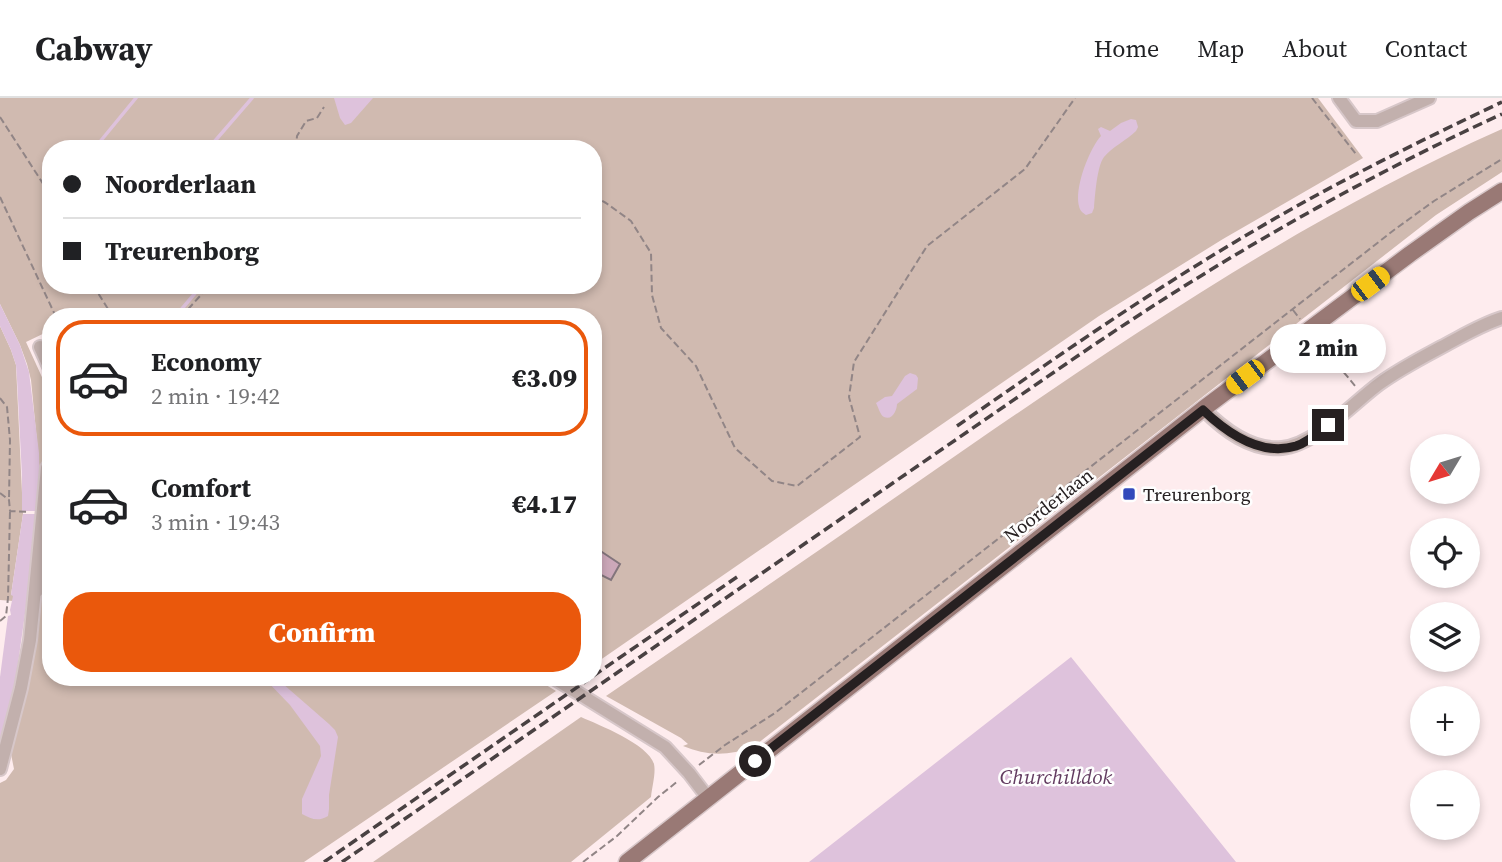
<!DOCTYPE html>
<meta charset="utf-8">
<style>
body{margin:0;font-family:"Source Serif 4",serif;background:#f6f6f6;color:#202124;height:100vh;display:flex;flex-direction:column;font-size:26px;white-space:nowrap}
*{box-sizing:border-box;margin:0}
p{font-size:23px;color:#757577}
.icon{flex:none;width:38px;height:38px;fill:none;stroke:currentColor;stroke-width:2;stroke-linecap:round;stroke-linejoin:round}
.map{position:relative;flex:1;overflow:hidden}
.sheet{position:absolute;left:42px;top:210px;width:560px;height:378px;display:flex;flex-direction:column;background:#fff;border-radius:28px;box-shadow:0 4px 10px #0003}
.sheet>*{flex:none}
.guide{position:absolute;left:42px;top:42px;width:560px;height:154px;border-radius:28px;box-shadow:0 4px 10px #0003;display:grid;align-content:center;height:154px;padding:0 21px;background:#fff}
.needle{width:46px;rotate:232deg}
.controls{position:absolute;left:1410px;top:336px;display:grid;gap:14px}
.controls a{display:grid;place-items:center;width:70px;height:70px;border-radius:50%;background:#fff;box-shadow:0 4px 10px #0003;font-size:35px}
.end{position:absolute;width:32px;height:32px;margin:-16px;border:9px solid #262021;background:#fff;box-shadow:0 0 0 4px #fff}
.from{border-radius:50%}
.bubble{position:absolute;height:49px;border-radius:24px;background:#fff;box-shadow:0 4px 10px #0003;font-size:23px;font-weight:800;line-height:49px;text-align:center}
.car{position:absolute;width:21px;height:42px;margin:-21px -10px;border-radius:9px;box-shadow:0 0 5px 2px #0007;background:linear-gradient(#f5c518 24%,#345 0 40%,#f5c518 0 76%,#345 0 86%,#f5c518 0)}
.guide b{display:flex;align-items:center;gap:24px;height:66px;font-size:26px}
.guide b+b{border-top:2px solid #e0e0e0}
.guide i{width:18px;height:18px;background:#202124}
ul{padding:12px 0 0;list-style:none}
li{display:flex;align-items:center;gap:21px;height:116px;margin:0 14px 10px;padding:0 7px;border:4px solid transparent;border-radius:28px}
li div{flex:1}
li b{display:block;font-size:26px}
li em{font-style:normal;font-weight:800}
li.current{border-color:#ea580c}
li>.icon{width:63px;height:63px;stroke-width:1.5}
.button{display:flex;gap:14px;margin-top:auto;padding:14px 21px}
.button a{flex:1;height:80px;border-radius:28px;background:#ea580c;color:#fff;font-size:28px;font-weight:800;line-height:80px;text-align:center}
header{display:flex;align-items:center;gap:42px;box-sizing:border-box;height:98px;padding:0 35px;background:#fff;border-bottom:2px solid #e0e0e0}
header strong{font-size:33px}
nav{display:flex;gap:38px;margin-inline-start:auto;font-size:24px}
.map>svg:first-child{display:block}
.green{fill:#d0bab0;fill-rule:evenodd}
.water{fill:#dec2dc}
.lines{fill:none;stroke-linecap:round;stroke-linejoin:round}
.stream{stroke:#dec2dc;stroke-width:3.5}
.building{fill:#cca8b9;stroke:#83757c;stroke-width:2}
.minor-casing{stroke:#d7c7c9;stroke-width:16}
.major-casing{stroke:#d7c7c9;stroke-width:19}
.path{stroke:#918586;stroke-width:2;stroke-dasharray:7 3.5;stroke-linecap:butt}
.minor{stroke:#c2b0ad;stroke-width:12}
.major{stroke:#997975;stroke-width:16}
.rail{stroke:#494142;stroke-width:3.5;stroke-dasharray:10 5;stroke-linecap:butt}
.route{stroke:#262021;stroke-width:9}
.poi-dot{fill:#3249bb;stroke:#fefefe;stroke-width:2.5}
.labels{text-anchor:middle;stroke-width:5;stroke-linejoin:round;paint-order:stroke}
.poi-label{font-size:19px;fill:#262021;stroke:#fefefe;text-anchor:start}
.street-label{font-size:19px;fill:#262021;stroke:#fefefe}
.water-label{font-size:21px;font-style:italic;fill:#623b60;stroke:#fefefe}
</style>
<header>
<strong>Cabway</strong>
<nav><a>Home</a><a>Map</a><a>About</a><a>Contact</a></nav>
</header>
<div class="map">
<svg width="1502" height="764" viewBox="0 0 1502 764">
<rect width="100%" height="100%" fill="#feecee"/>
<path class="green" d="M0 0H1318L1363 60 1223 141 1099 218 593 567V219H51V232L26 244 51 299V354L43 365 51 372V428L48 432 51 435V454L44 463 51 469 39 481 40 375 31 282 27 266 20 247 0 206ZM51 51H593V187H51Z
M1502 31V74L1436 117 753 649C729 658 706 658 683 648L688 646 681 640 606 598C728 515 850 431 971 347 1141 230 1313 115 1502 31Z
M0 228 11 252 16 267 23 416 11 497H13V503L0 502Z
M51 487V579H533L556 593 304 764H0V685L6 682 14 671 10 651 23 598 42 497Z
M581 619C599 627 648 646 654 666 656 675 652 689 651 699L571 764H373Z"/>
<path class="water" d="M334 0H373L351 25 345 27 340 20Z
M1131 21 1136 22 1138 29 1136 33C1127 42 1112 49 1104 59 1097 68 1095 98 1094 110L1092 115 1086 117C1082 114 1080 113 1079 108 1074 91 1089 51 1101 38L1098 31 1101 29 1110 33 1121 25Z
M0 206 20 247 29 274 39 355 40 413H22V378L17 281 16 267 11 252 0 228Z
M910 275 916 277 918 280 917 291 897 306C897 311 893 323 884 319 880 317 878 308 876 305L885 299 892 298 905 278Z
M23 416H39L13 601 0 642V579L8 518 11 517 10 512 13 498 11 497Z
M1071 559 1236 764H809Z
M263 579H275L329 626 335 632 338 639 329 697V711L328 718C318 724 311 721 302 716V701L321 658 320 648 290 607Z"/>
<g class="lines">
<path class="stream" d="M94 51 136 0
M208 51 252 0
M175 219 202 187"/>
</g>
<path class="building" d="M593 448 620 466 611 482 593 473Z"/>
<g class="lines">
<g class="minor-casing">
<path id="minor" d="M1339 0 1356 23H1377L1429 0
M40 249 51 273
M1203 311C1224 332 1251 353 1282 350 1315 347 1352 306 1379 286 1401 270 1425 258 1449 245 1466 236 1483 226 1502 220
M35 495 51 477
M552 579 665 649 689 675 708 700
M0 671 21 590 30 542 47 370 51 364"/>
</g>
<g class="major-casing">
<path id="major" d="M627 764 1203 311 1410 156 1469 114 1502 93"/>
</g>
<path class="path" d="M1312 0 1356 56
M0 19 51 98
M296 51 297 38 306 23 317 20 324 9
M593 98 606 105 631 123 651 155 652 197 661 230 696 268 735 350 772 383 797 388 860 339 849 299 854 264 927 148 1025 71 1075 0
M0 99 56 219
M93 187 113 219
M1293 212 1300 221
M181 219 210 187
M1317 242 1356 289
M0 300 7 309 10 342 9 402
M0 395 9 402 10 413 29 414
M0 523 6 518 8 500 10 413
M699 667 725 647 775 615 1394 132 1434 103 1502 61
M583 764 617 738 658 699 678 683"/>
<use href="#minor" class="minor"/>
<use href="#major" class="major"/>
<path class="rail" d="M957 328C1048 265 1139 201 1235 144 1321 92 1411 47 1502 4
M593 578 737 479
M324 764 592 579
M342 764 1079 257C1214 165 1354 84 1502 16"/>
</g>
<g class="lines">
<path class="route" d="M755 663 1203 312C1227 335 1260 359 1296 348 1308 344 1318 335 1328 327"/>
</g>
<rect class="poi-dot" x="1122" y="389" width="14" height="14" rx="3.5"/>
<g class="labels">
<g class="poi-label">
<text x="1143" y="403">Treurenborg</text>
</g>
<g class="street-label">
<text transform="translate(1048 407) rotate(-38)" y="7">Noorderlaan</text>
</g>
<g class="water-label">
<text x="1056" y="686">Churchilldok</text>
</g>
</g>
</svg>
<div class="controls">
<a><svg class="needle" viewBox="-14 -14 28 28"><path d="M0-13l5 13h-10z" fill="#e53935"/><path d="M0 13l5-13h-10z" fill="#757577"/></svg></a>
<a><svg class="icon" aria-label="locate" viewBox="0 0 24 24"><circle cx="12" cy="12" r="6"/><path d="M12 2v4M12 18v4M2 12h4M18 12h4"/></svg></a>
<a><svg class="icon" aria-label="layers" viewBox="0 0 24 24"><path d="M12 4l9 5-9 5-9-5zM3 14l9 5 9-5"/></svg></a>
<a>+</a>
<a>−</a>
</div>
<i class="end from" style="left:755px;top:663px"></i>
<i class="end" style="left:1328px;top:327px"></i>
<div class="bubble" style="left:1270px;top:226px;width:116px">2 min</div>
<i class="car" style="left:1370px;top:186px;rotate:53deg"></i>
<i class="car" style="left:1245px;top:279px;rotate:233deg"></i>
<div class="guide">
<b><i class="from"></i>Noorderlaan</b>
<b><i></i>Treurenborg</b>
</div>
<section class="sheet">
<ul>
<li class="current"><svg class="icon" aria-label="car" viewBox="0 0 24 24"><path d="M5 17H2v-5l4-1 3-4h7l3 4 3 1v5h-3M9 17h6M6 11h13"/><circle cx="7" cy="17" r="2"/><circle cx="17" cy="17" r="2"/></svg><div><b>Economy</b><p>2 min · 19:42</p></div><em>€3.09</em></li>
<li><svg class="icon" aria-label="car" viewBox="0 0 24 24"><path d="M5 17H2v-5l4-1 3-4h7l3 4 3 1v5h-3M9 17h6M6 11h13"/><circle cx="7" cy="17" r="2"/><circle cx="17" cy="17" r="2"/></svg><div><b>Comfort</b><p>3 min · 19:43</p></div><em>€4.17</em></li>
</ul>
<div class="button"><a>Confirm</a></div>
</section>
</div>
